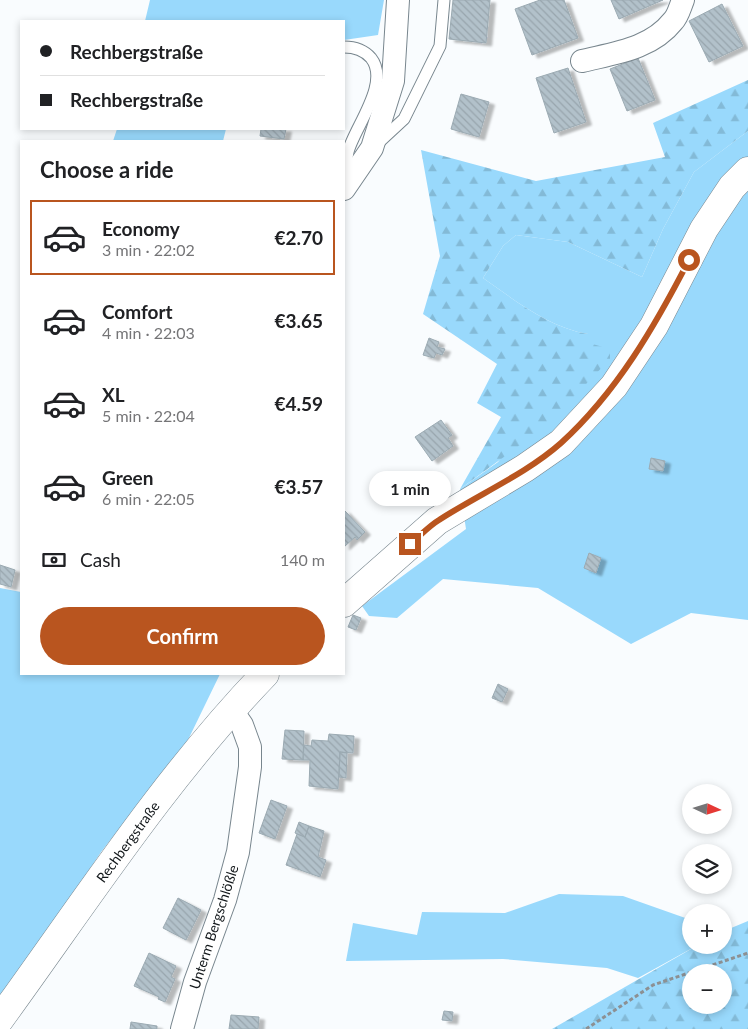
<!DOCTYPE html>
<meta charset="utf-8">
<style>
body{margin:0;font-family:Lato,sans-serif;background:#f2f2f2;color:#202124;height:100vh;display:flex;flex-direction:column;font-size:19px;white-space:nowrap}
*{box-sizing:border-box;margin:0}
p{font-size:16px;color:#757577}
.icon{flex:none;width:28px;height:28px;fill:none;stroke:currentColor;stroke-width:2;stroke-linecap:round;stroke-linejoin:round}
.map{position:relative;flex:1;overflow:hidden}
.side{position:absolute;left:20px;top:140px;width:325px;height:535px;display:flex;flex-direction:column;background:#fff;border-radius:0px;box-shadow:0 2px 8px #0003}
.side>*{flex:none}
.hud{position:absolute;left:20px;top:20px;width:325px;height:110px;border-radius:0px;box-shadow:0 2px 8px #0003;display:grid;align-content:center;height:110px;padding:0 20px;background:#fff}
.needle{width:32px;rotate:94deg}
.buttons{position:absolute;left:682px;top:784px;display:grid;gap:10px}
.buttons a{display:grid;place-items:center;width:50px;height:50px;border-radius:50%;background:#fff;box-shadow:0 2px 8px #0003;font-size:25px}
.end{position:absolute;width:22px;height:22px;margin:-11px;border:6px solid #b9551f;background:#fff;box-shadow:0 0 0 2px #fff}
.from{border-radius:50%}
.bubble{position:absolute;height:35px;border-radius:18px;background:#fff;box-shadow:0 2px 8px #0003;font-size:16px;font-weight:700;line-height:35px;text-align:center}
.hud b{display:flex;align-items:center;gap:18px;height:48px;font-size:19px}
.hud b+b{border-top:1px solid #e0e0e0}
.hud i{width:12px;height:12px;background:#202124}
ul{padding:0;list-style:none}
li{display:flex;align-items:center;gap:15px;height:75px;margin:0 10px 8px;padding:0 10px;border:2px solid transparent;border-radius:0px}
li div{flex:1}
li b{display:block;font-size:19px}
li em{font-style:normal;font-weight:700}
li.on{border-color:#b9551f}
li>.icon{width:45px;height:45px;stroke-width:1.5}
h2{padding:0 20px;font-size:22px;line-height:60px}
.pay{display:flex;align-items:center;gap:12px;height:55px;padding:0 20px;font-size:19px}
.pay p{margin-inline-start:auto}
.cta{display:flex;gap:10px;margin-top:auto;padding:10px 20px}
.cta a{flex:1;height:58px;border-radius:30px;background:#b9551f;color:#fff;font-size:20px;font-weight:700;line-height:58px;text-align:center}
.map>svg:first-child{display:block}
.green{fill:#99d9fc}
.forest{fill:url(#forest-firs);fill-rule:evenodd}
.building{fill:url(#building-back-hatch);stroke:#9baab2;filter:url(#shadow)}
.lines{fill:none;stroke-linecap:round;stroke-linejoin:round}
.lane-casing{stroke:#78868e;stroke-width:13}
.street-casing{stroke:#78868e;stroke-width:24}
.secondary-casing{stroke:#78868e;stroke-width:29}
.path{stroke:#8c9093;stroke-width:3;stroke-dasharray:4 2.5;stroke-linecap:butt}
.lane{stroke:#fff;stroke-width:11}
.street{stroke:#fff;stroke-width:22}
.secondary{stroke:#fff;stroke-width:28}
.route{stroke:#b9551f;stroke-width:6}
.labels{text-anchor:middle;stroke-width:4;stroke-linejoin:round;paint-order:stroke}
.street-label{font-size:14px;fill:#12171a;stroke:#fff}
</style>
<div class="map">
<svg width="748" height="1029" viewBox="0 0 748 1029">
<defs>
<pattern id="forest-firs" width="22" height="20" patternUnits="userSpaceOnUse" patternTransform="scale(1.25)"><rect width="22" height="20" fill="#99d9fc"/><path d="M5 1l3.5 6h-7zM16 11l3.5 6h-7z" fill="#83bad7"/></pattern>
<pattern id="building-back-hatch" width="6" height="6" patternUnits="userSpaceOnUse" patternTransform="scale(1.25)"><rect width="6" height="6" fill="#b2c1ca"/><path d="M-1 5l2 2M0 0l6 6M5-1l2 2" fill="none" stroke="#98a5ad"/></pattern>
<filter id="shadow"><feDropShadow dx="5.5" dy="3" stdDeviation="1" flood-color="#0004"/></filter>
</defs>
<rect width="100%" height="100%" fill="#f9fcfe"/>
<path class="green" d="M150 0H384L378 35 344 40V21H145Z
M117 129H226L223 141H113Z
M748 131V620L691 613 631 644 538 588 443 579 397 618 369 616 362 606 466 529 460 489 498 462 588 343V334C548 327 516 301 483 278L503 246 516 235 568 242 642 277 663 229 694 172Z
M0 588 21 592V674H220L187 742 101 852 50 929 0 996Z
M559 894 623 896 691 920V945H698L638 978 607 968 503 959 346 961 353 923 417 935 422 912 505 913Z"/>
<path class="forest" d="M748 80V131L694 172 663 229 642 277 568 242 516 235 503 246 483 278C516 301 548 327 588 334L589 343 610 349V359L545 427 460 489 501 417 477 403 497 364 423 314 440 256 421 150 536 181 665 157 653 123Z
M748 921V1029H552L698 945H724V931ZM691 972H724V1005H691Z"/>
<path class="building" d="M453 0H490L486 43 449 39Z
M540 0H564L578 38 532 55 515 9Z
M611 0H663L619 19Z
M722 4 743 46 709 62 689 21Z
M638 58 655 100 627 111 610 69Z
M568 68 586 122 554 133 536 78Z
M461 94 489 102 479 137 451 129Z
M261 129H286L284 139 260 136Z
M429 338 439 342 437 347 445 349 442 355 436 353 434 358 423 355Z
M441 420 452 435 448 438 453 446 432 461 415 437Z
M651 458 665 461 663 471 649 469Z
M344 510 365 532 357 540 355 537 344 547Z
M589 553 601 558 596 573 584 568Z
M0 565 15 570 11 587 0 584Z
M353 615 361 618 356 630 348 627Z
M498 684 508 689 502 702 492 698Z
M285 730 304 731 303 760 282 759Z
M329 734 354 736 353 753 340 752 338 789 309 786 310 760H303L304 745 311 746 312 740 328 741Z
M340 752 347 753 346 778 339 777Z
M271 800 287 806 275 839 259 833Z
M299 822 309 826 305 837 295 833Z
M309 826 324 831 318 857 326 860 320 877 286 865 297 834 305 837Z
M178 898 201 910 186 940 163 928Z
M149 953 176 966 171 977 175 979 165 1002 158 999 159 997 134 986Z
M444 1011 453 1012 452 1021 442 1020Z
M231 1015 259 1017 258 1029H229Z
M131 1022 157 1026V1029H130Z"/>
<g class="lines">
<g class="lane-casing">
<path id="lane" d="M344 47C355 47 364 50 371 58 391 83 354 128 348 152 346 161 346 171 345 179
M377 144 404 119 440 46 444 0"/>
</g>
<g class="street-casing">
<path id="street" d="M582 61C615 53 651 49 673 21 678 16 680 7 683 0
M344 189 372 148 393 81 398 0
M182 1029 195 982 225 900 238 852 250 767V747L242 725 231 709"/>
</g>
<g class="secondary-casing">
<path id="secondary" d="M344 603 437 521 525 468 561 443 614 386 654 326 704 229 732 187 748 171
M0 1019C85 902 165 778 265 674"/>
</g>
<path class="path" d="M586 1029 653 985 748 953"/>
<use href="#lane" class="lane"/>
<use href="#street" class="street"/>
<use href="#secondary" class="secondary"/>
</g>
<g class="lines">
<path class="route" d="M410 544C420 536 429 526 439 520 479 494 526 474 561 443 617 392 655 326 689 260"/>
</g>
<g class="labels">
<g class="street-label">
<text transform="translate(128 842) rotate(-54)" y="5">Rechbergstraße</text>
<text transform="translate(214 927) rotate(-72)" y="5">Unterm Bergschlößle</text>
</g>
</g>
</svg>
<div class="buttons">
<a><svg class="needle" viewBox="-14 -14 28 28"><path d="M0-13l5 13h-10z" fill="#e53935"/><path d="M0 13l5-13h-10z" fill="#757577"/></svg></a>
<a><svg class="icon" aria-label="layers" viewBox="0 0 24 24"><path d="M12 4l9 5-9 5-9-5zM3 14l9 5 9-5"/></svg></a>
<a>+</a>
<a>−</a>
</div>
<i class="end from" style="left:689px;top:260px"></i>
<i class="end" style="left:410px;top:544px"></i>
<div class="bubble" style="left:369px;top:471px;width:82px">1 min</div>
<div class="hud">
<b><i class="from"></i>Rechbergstraße</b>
<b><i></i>Rechbergstraße</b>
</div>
<section class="side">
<h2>Choose a ride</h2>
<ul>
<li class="on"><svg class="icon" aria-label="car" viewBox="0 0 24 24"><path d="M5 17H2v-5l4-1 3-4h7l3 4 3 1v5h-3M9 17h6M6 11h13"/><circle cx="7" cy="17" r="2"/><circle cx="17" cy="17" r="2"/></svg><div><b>Economy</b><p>3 min · 22:02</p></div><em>€2.70</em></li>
<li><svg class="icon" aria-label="car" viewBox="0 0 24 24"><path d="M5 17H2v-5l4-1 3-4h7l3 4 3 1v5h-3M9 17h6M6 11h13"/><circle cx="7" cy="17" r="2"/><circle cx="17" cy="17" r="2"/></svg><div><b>Comfort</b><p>4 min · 22:03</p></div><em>€3.65</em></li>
<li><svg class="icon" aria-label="car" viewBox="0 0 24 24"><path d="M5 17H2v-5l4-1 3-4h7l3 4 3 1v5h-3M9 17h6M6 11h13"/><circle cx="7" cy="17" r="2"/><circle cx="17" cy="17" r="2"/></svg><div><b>XL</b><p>5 min · 22:04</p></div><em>€4.59</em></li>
<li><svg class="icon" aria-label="car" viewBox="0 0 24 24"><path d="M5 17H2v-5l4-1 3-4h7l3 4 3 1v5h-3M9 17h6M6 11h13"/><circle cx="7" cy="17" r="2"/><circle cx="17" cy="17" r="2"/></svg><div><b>Green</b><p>6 min · 22:05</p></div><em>€3.57</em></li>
</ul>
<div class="pay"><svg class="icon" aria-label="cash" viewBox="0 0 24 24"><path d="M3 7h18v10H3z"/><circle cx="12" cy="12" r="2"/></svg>Cash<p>140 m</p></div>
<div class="cta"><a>Confirm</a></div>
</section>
</div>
